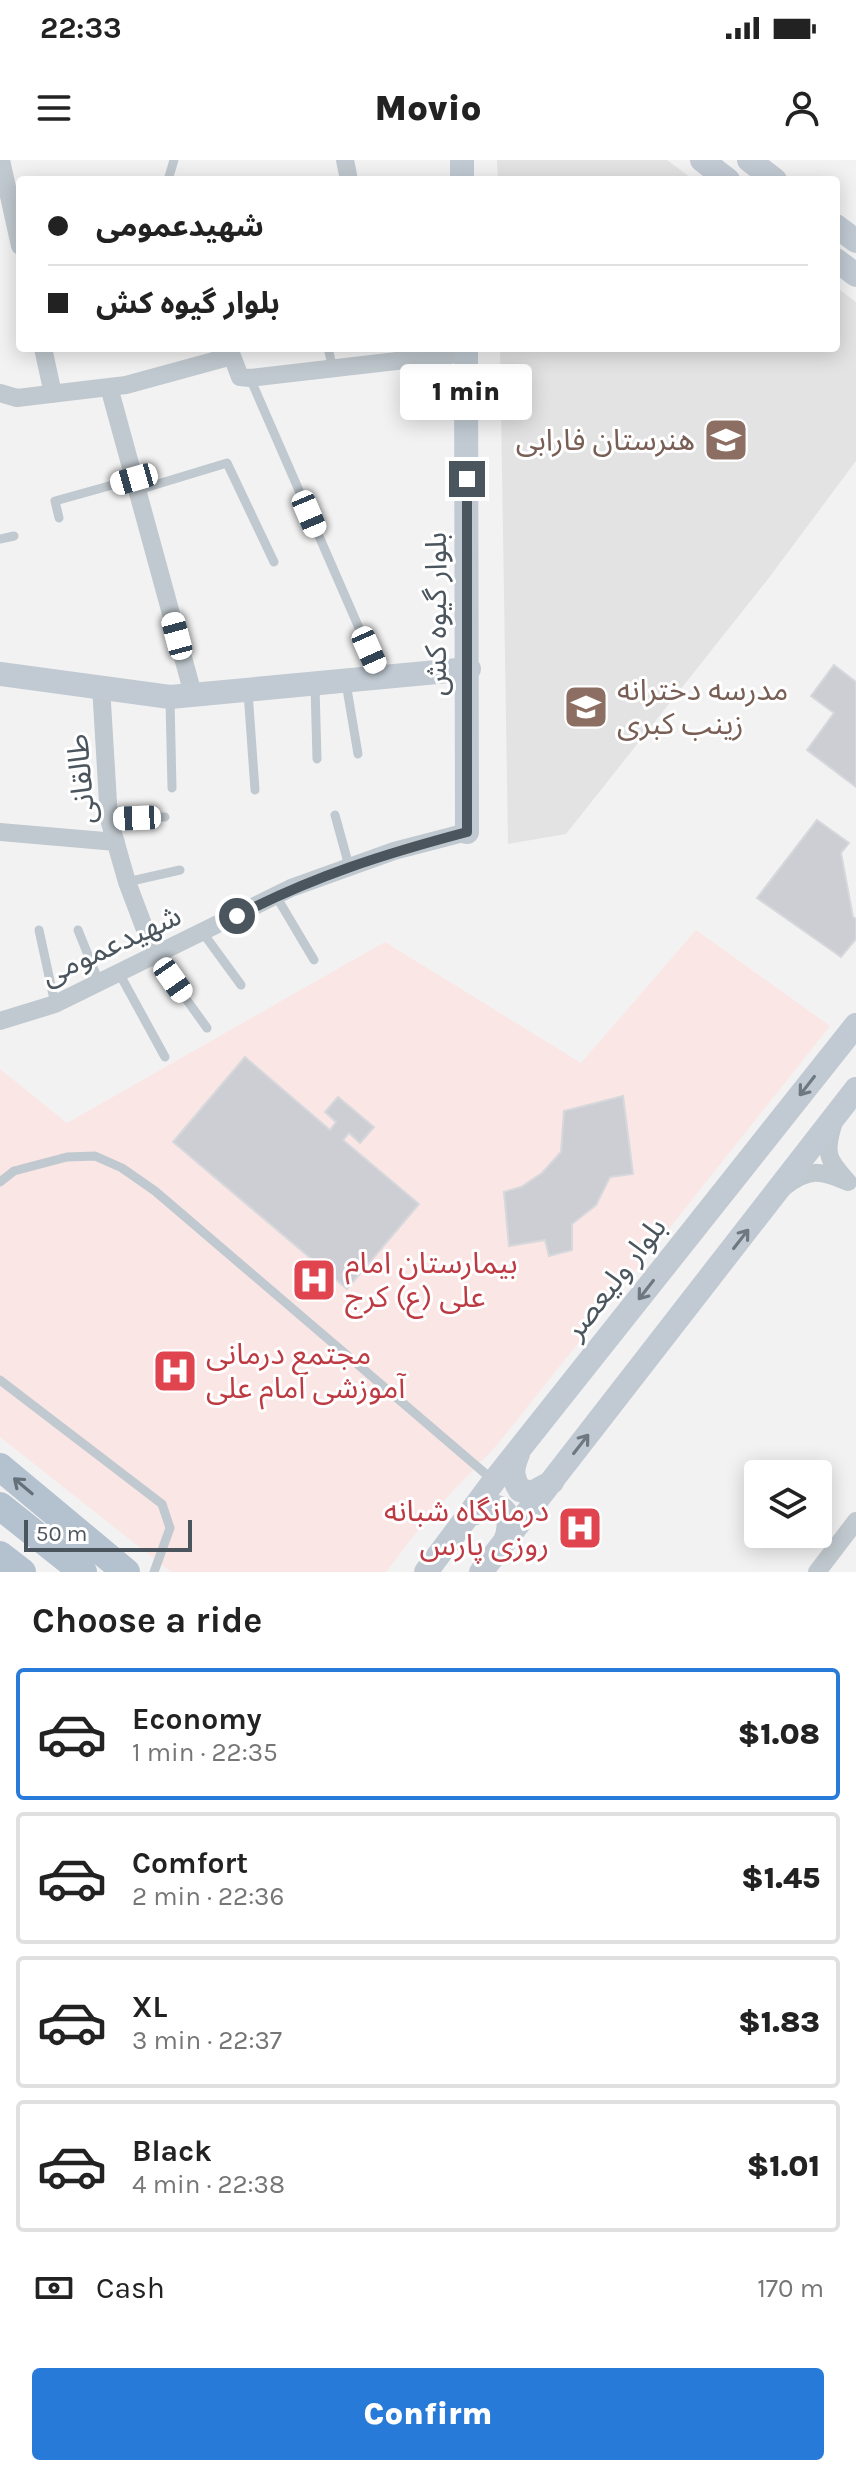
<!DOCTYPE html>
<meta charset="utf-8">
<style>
body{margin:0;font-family:Karla,"Noto Sans Arabic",sans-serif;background:#f2f2f2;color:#222;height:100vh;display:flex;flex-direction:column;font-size:30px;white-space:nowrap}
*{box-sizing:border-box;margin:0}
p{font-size:26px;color:#767676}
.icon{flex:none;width:44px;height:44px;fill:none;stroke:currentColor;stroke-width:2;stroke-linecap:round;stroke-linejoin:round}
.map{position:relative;height:1412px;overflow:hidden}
.panel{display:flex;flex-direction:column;background:#fff;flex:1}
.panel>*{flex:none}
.banner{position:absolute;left:16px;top:16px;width:824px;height:176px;border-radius:8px;box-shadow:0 4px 20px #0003;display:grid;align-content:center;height:176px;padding:0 32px;background:#fff}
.buttons{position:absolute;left:744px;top:1300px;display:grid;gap:16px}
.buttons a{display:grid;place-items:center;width:88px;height:88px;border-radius:8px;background:#fff;box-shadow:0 4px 20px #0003;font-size:40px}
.scale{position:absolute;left:24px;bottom:20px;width:168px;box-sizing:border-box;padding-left:8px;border:4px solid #4a555e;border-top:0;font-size:22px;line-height:28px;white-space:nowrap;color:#4a555e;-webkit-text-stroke:6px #fff;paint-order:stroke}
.end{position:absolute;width:36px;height:36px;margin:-18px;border:10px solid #4a555e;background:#fff;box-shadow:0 0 0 4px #fff}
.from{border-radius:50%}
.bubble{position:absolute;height:56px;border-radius:8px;background:#fff;box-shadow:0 4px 20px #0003;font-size:26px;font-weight:800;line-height:56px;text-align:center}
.car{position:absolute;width:24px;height:48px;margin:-24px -12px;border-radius:10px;box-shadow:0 0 6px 2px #0007;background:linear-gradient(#fff 24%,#345 0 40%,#fff 0 76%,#345 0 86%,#fff 0)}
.banner b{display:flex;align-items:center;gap:28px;height:76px;font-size:30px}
.banner b+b{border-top:2px solid #e0e0e0}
.banner i{width:20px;height:20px;background:#222}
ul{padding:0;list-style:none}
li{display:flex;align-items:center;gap:24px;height:132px;margin:0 16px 12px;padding:0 16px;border:4px solid #e0e0e0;border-radius:8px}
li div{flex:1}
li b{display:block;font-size:30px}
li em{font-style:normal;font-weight:800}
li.current{border-color:#277ad8}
li>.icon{width:72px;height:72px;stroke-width:1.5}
h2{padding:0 32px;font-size:36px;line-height:96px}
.pay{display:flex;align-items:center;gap:20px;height:88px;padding:0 32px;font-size:30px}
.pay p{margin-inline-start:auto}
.button{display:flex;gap:16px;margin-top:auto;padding:16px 32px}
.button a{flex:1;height:92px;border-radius:8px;background:#277ad8;color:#fff;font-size:32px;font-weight:800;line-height:92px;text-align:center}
.status{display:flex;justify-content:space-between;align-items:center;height:56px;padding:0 40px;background:#fff;direction:ltr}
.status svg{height:22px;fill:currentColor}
header{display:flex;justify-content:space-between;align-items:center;height:104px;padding:0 32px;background:#fff;font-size:36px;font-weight:800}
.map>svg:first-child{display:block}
.education{fill:#e4e3e3}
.medical{fill:#fae6e5}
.building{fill:#ccced3;stroke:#d6d8dc;stroke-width:2}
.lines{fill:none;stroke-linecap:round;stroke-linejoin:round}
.lane{stroke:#c0c9cf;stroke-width:9}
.street{stroke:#c0c9cf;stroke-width:18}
.secondary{stroke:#c1cad3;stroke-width:24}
.primary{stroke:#b4c1ce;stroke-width:28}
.oneway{stroke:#6e7881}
.oneway2{stroke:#64707a}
.route{stroke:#4a555e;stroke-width:10}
.labels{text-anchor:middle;stroke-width:6;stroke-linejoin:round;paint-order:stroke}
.education-label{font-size:30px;fill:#785e54;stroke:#fff;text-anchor:end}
.street-label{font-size:30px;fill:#4a555e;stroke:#fff}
.health-label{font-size:30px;fill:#be3a42;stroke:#fff;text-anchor:start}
</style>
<div class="status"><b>22:33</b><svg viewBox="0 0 49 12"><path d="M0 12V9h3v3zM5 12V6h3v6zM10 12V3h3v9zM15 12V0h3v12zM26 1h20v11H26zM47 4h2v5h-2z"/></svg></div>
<header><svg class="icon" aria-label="menu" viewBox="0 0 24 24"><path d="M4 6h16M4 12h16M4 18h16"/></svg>Movio<svg class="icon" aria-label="person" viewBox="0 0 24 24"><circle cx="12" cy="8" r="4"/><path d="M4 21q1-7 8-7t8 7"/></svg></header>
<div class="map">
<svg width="856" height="1412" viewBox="0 0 856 1412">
<rect width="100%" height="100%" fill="#f3f2f2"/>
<path class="education" d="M497 0H667L694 20H498Z
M836 127 856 142V301L768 419 566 674 508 684 500 188H836Z"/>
<path class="medical" d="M696 770 830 866 497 1285 428 1357 386 1412H171L0 1277V909L67 963 385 782 581 903Z"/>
<path class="building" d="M834 505 856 522V627L807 590 834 553 811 536Z
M817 660 849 683 841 693 853 757 856 759V779L841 797 757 738Z
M245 897 330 970 336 962 325 952 338 937 374 967 360 983 349 973 343 980 419 1044 347 1129 173 982Z
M623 936 633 1014 610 1017 596 1045 572 1064V1090L549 1096 545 1080 509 1086 504 1032 521 1027 542 1013 561 992 564 951Z"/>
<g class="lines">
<path class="lane" d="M168 20 174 0
M328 188 333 209
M250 218 380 516
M138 330 227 303 274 402
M59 358 55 341 134 319
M0 379 14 376
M346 523 358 594
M315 526 317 599
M248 532 255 630
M170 540 172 628
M335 655 349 706
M109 659 165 657
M127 722 180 710
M276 736 314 800
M39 770 55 844
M78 770 99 822
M203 773 241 825
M155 796 207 868
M119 813 165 897
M0 1022 14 1011 67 997 95 996 122 1008 155 1031 494 1321
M0 1220 162 1344 170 1368 154 1412"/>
<path class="street" d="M1 0 20 86
M345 0 349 20
M43 188 53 234
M109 227 193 534
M0 233 17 238 126 225 232 196 240 217 250 218 466 193
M101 526 109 659 127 722 155 796
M0 672 116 682
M0 861 55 844 291 728 394 691 467 672
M784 1027C809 1008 820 1010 848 1022 828 1000 824 994 833 965
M817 1412 856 1361"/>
<path class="secondary" d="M462 0V20
M702 0 728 20
M749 0 775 20
M836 66 856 81
M836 100 856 115
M466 188 467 672
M0 514 170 537 469 509
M518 1294C512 1308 511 1316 520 1330L532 1333 552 1322
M467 1356C474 1354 481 1350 487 1348 511 1341 511 1367 505 1381
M426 1412 494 1321 856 865
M481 1412 856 929"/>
<path class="primary" d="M0 1307 126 1412
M0 1346 83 1412
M0 1395 22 1412"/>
</g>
<defs><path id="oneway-shaft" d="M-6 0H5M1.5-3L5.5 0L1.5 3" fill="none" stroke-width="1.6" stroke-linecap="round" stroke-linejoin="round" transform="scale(2)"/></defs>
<g class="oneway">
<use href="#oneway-shaft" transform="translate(807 926) rotate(128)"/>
<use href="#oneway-shaft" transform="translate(741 1079) rotate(-52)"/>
<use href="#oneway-shaft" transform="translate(646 1130) rotate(128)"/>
<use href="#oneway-shaft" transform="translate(581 1284) rotate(-52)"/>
</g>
<use class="oneway2" href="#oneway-shaft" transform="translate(23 1326) rotate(-140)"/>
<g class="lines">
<path class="route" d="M237 756C314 716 384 694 467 672V319"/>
</g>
<defs>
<g id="school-square" transform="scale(2.3)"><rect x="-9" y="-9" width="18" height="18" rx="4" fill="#8d6e63" stroke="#fff"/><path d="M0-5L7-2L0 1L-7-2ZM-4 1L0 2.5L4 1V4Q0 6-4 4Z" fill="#fff"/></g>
<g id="hospital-square" transform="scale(2.3)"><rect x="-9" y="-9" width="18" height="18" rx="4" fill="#e0444e" stroke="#fff"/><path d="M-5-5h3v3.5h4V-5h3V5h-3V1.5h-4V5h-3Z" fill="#fff"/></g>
</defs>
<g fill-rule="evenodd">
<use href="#school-square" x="726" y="280"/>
<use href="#school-square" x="586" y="547"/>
<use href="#hospital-square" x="314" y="1120"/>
<use href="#hospital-square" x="175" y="1211"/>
<use href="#hospital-square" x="580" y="1368"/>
</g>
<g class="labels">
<g class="education-label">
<text x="695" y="290">هنرستان فارابی</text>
<text x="617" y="540" text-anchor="start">مدرسه دخترانه<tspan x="617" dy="34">زینب کبری</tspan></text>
</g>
<g class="street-label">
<text transform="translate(436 454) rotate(-90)" y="10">بلوار گیوه کش</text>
<text transform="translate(81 619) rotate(-95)" y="10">طالقانی</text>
<text transform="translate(111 785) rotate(-25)" y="10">شهیدعمومی</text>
<text transform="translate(615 1118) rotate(-52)" y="10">بلوار ولیعصر</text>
</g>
<g class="health-label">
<text x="345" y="1113">بیمارستان امام<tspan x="345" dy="34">علی (ع) کرج</tspan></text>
<text x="206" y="1204">مجتمع درمانی<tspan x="206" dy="34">آموزشی امام علی</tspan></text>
<text x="549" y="1361" text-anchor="end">درمانگاه شبانه<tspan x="549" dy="34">روزی پارس</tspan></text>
</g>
</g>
</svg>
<div class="buttons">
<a><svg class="icon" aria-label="layers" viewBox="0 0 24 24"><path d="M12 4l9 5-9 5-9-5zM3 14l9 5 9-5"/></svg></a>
</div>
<div class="scale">50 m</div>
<i class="end from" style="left:237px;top:756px"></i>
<i class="end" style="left:467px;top:319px"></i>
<div class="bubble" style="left:400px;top:204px;width:132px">1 min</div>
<i class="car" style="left:134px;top:319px;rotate:254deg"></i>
<i class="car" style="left:309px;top:354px;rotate:157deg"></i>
<i class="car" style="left:177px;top:476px;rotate:345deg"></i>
<i class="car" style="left:369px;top:490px;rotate:156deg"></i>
<i class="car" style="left:137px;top:658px;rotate:268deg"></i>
<i class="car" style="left:173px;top:820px;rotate:145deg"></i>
<div class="banner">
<b><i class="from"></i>شهیدعمومی</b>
<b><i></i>بلوار گیوه کش</b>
</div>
</div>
<section class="panel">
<h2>Choose a ride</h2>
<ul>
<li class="current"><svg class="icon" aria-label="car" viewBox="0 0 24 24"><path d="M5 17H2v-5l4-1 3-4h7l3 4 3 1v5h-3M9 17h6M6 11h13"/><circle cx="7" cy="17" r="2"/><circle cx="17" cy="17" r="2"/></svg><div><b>Economy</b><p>1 min · 22:35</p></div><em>$1.08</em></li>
<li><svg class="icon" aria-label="car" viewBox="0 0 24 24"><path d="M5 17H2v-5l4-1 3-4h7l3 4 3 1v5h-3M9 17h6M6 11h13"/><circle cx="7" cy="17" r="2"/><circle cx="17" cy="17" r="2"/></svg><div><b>Comfort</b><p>2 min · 22:36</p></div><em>$1.45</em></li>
<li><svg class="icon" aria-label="car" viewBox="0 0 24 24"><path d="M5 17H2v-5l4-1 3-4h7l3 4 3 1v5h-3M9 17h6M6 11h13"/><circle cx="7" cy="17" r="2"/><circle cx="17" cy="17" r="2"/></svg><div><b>XL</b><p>3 min · 22:37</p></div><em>$1.83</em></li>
<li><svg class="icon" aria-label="car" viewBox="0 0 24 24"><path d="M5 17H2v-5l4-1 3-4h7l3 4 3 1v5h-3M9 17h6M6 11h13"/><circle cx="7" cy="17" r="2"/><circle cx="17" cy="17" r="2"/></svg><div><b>Black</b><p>4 min · 22:38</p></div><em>$1.01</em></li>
</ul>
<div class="pay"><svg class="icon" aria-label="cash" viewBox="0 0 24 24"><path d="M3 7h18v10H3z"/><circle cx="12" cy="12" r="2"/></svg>Cash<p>170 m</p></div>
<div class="button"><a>Confirm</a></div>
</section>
